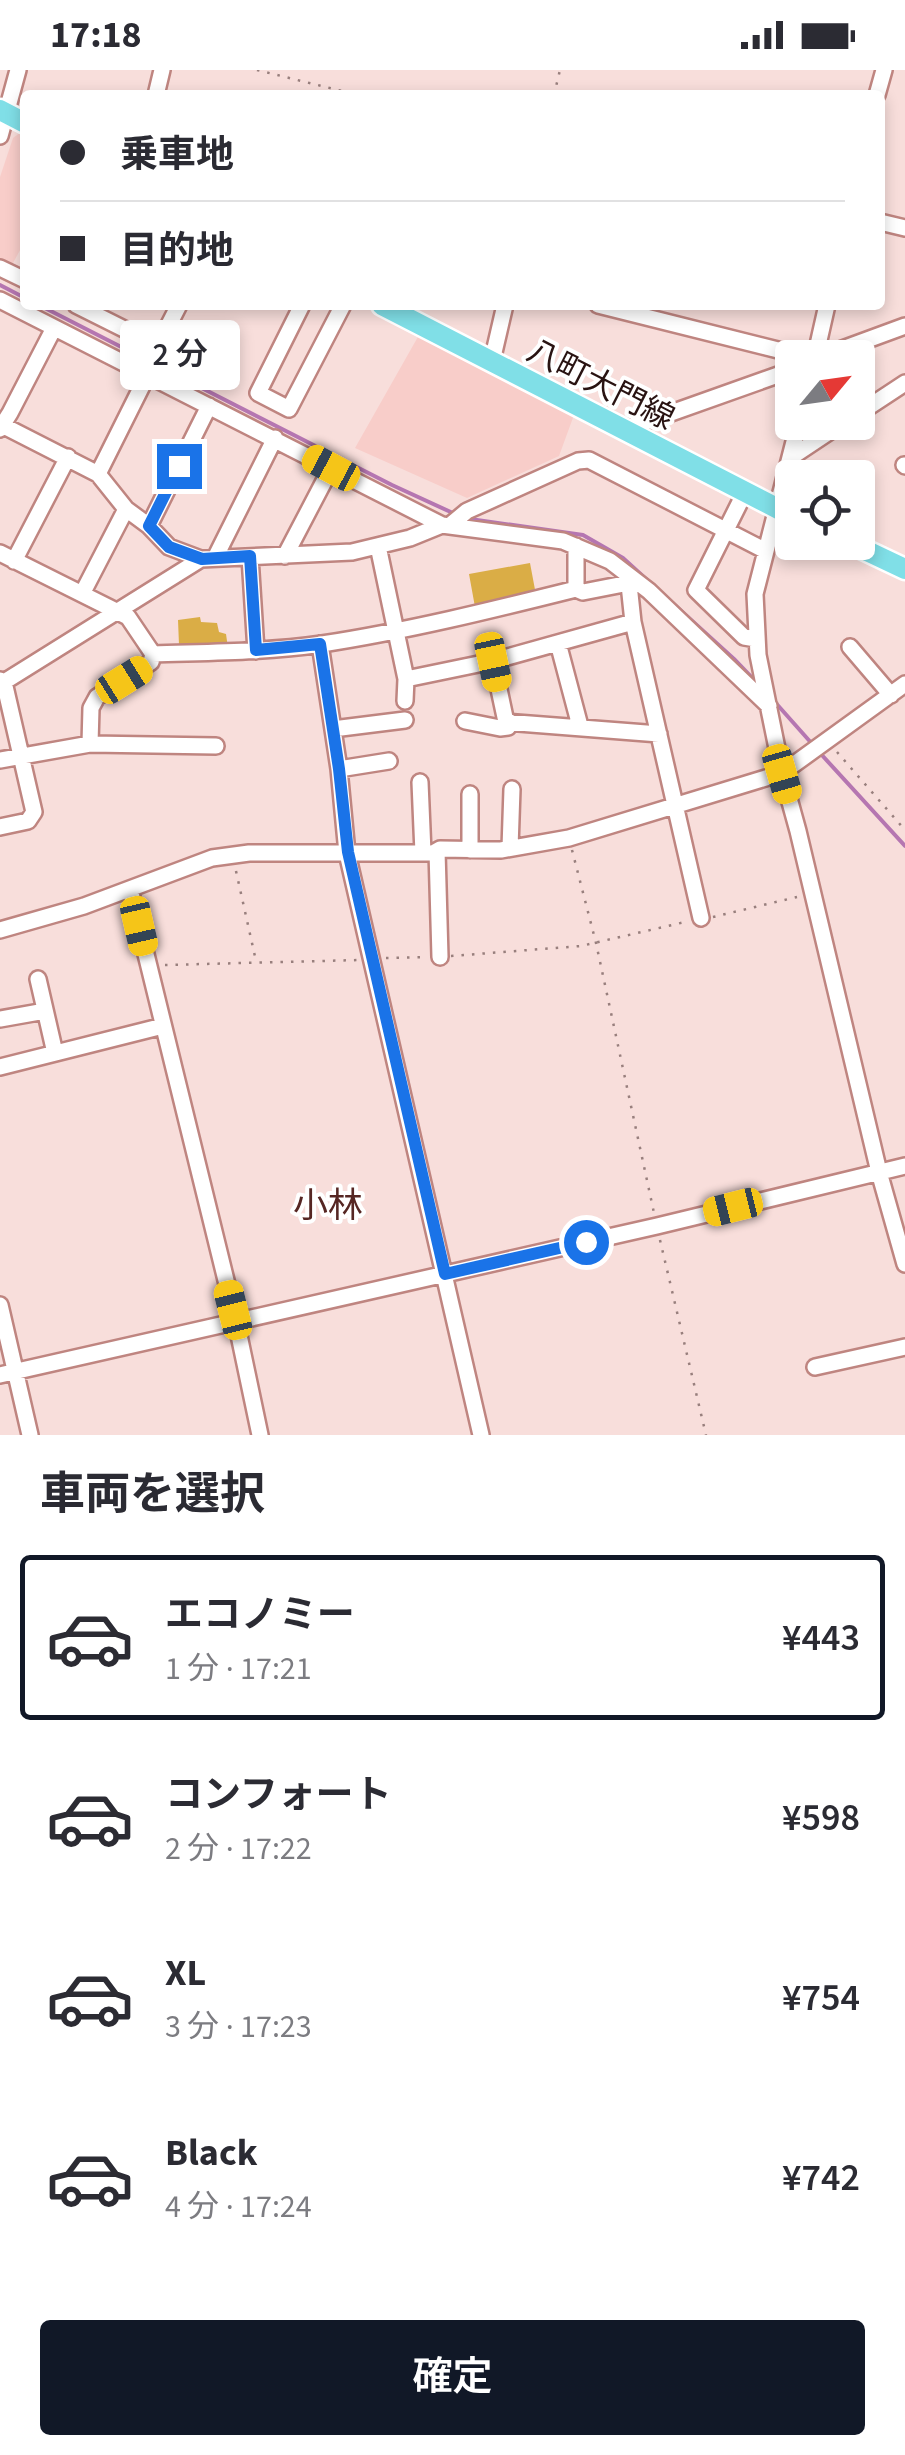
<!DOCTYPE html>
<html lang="ja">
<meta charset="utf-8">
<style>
body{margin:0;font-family:"Source Sans 3","Noto Sans JP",sans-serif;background:#f2f2f3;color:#2b2b33;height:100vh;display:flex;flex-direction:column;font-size:38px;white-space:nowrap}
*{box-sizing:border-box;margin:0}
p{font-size:32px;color:#7c7c81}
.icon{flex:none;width:55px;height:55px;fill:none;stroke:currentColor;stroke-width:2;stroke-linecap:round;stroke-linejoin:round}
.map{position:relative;height:1365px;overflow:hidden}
.panel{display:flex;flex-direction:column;background:#fff;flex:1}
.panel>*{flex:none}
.top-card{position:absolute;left:20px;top:20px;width:865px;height:220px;border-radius:10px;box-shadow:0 5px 15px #0003;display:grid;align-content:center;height:220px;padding:0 40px;background:#fff}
.needle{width:65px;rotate:61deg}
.fabs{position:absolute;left:775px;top:270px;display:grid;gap:20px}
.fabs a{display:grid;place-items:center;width:100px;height:100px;border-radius:10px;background:#fff;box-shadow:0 5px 15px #0003;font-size:50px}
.end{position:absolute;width:45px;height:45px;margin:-22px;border:12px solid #1a73e8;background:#fff;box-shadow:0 0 0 5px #fff}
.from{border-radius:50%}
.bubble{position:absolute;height:70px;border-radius:10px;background:#fff;box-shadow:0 5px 15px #0003;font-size:32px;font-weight:600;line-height:70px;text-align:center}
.car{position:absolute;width:30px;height:60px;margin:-30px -15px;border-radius:12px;box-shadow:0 0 8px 2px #0007;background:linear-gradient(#f5c518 24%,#345 0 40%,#f5c518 0 76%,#345 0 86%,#f5c518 0)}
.top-card b{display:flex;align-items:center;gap:35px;height:95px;font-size:38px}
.top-card b+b{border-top:2px solid #e1e1e2}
.top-card i{width:25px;height:25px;background:#2b2b33}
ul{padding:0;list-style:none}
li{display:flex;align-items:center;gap:30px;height:165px;margin:0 20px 15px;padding:0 20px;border:5px solid transparent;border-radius:10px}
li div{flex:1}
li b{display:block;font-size:38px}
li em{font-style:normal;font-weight:600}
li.on{border-color:#111827}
li>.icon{width:90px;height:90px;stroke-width:1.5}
h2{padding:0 40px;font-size:45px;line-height:120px}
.button{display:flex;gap:20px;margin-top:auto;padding:20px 40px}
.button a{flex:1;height:115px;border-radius:10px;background:#111827;color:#fff;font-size:40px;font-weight:600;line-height:115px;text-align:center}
.status{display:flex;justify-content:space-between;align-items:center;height:70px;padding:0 50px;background:#fff;direction:ltr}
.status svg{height:28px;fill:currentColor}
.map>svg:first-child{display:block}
.built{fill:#f8cdc9}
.green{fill:#daad46}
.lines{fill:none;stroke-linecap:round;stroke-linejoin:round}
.stream{stroke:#b576b1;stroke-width:4}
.minor-casing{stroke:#bf8580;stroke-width:20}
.major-casing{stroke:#fff;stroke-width:25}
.path{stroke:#987f7d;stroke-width:2.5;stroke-dasharray:2.5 8;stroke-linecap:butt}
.minor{stroke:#fff;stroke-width:15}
.major{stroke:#80dfe7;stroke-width:20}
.route{stroke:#1a73e8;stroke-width:12}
.labels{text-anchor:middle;stroke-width:8;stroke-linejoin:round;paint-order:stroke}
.street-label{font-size:32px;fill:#291312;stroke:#fff}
.neighbourhood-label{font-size:35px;fill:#562623;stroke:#fff}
</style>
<div class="status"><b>17:18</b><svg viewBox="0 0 49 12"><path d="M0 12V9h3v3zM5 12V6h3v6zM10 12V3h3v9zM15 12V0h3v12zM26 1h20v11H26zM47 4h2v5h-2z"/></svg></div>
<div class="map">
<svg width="905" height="1365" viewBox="0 0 905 1365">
<rect width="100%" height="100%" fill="#f8dedb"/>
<path class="built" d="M21 62 25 64V171L13 193 8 195 0 191V107L13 68Z
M419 265 574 345 559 386 467 428 355 378Z"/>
<path class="green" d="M530 493 536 525 475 537 469 504Z
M200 547 201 552 217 553 219 562 226 564 228 578 179 575 178 550Z"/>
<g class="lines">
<path class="stream" d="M0 215 25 228
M39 235 392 415 455 444
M463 448 583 465 623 488 734 589 757 613
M774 631 814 676
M820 683 905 776"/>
<g class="minor-casing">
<path id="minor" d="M156 25 162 0
M877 25 884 0
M0 66 18 0
M880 152 905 158
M0 198 25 210
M0 230 442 455 410 468 352 482 201 489
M76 235 158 276 179 235
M302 235 258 323 289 339 343 235
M598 235 810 288
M815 288 827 235
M818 288 905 256
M492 291 505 235
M858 344 905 313
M799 352 755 524 758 585 782 703 798 761 879 1102 905 1194
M0 354 98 404 126 439 149 456 169 477 201 489 4 612
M0 359 10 343 54 258
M626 359 792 300
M790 388 844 352
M904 395 905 396
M98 404 148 304
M745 422 696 520 744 567 756 569
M442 455 563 471 610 491 649 521 769 636
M149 456 209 336
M449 456 467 441 578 391 589 390 766 481
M378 476 406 609 493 591 633 552
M576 476V519
M0 483 128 547 153 584C209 582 266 582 322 574 407 561 492 540 576 519L583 522 629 513
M285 486 331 398
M250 487 256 581
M215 488 275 368
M14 491 68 387
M628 505 633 552 701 848
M82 524 126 439
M558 573 580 656
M320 574 339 699 347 783 481 1365
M850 577 891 625
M493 591 506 652 659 664
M0 610 4 612 34 742 28 751 0 757
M405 631 406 609
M465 651 500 658 508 657 510 652
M333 659 405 650
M90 674 91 638 97 627 151 592 153 584
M0 690 90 674 216 676
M339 699 389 691
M420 712 423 783
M470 724V780
M510 778 512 719
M437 781 440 887
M130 819 236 1251 260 1365
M0 860 84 836 212 788 249 783H433L440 779 501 780 569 768 782 703 905 614
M38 909 55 983
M0 949 45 941
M0 997 163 956
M0 1235 30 1365
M815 1297 905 1277
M0 1305 657 1156 905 1096"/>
</g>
<g class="major-casing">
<path id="major" d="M0 40 25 53
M382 235 792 446
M848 472 905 499"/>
</g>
<path class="path" d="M257 0 358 25
M554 25 560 0
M837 682 905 760
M572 780 596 873 654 1143
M236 801 256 891
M713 847 797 827
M451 886 581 876 685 852
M386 888 428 887
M165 895 359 890
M660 1170 706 1365"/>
<use href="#minor" class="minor"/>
<use href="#major" class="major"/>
</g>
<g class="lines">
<path class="route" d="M179 396 149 456 169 477 202 489 250 486 256 580 320 574 339 699 348 782 445 1204 586 1172"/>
</g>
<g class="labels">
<g class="street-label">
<text transform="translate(601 314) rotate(27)" y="11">八町大門線</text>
</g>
<g class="neighbourhood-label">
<text x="328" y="1147">小林</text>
</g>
</g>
</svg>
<div class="fabs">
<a><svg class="needle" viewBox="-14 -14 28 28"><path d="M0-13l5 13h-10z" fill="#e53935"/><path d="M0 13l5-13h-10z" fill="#7c7c81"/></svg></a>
<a><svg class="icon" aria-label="locate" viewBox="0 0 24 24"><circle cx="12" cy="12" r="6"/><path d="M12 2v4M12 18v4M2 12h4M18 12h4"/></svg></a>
</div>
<i class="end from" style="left:586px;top:1172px"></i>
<i class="end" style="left:179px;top:396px"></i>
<div class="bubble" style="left:120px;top:250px;width:120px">2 分</div>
<i class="car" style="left:331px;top:398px;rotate:298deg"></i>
<i class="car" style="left:493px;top:592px;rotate:168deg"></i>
<i class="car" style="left:124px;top:610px;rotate:58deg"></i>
<i class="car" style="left:782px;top:704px;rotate:164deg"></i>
<i class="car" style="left:139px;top:856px;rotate:167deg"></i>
<i class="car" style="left:733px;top:1137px;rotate:256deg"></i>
<i class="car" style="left:233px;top:1240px;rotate:346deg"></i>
<div class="top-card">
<b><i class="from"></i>乗車地</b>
<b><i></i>目的地</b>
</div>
</div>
<section class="panel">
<h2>車両を選択</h2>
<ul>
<li class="on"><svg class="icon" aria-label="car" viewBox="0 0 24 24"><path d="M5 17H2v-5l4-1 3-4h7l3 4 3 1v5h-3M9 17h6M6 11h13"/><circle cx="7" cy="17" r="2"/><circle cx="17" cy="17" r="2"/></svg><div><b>エコノミー</b><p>1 分 · 17:21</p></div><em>¥443</em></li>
<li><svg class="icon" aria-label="car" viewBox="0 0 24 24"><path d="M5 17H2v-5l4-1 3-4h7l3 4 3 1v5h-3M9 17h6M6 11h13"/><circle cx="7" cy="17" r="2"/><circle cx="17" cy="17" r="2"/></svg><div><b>コンフォート</b><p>2 分 · 17:22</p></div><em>¥598</em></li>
<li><svg class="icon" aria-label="car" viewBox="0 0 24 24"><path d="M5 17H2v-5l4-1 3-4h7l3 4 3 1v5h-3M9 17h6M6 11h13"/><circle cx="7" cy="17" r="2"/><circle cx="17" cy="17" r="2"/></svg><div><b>XL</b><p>3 分 · 17:23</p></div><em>¥754</em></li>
<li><svg class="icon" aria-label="car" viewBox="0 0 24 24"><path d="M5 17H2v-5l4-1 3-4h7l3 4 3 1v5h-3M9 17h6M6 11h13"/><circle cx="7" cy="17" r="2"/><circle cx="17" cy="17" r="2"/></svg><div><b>Black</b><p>4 分 · 17:24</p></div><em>¥742</em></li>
</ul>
<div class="button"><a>確定</a></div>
</section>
